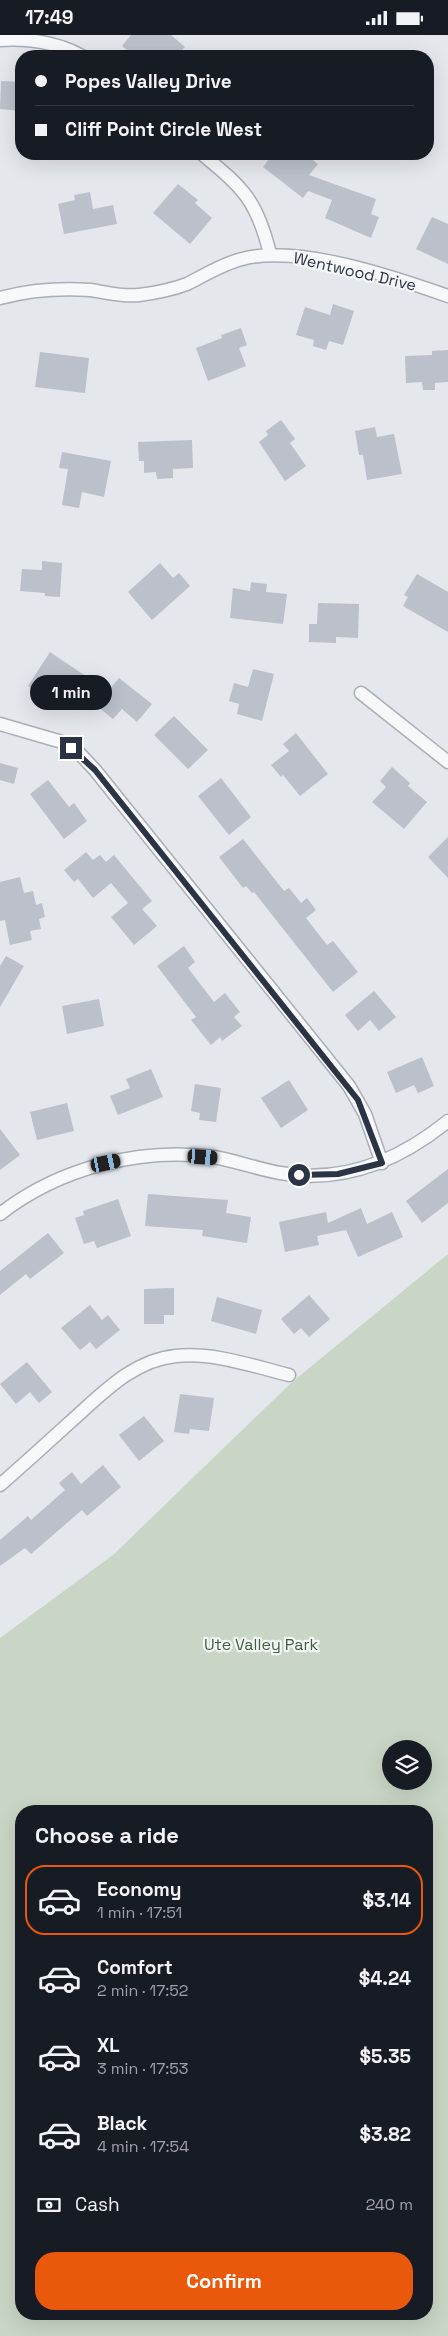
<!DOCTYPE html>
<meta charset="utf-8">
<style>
body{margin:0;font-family:"Space Grotesk",sans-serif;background:#20242c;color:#f1f3f6;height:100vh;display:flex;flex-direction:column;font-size:19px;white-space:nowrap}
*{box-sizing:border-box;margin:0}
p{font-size:16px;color:#9ea1a6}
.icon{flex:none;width:28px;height:28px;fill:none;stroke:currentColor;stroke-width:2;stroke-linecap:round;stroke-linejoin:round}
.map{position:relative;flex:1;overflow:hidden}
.drawer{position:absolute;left:15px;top:1770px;width:418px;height:515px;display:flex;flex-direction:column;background:#171b24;border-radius:20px;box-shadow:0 5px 20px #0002}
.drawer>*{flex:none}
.top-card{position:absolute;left:15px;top:15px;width:419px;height:110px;border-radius:20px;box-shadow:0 5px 20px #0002;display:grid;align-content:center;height:110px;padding:0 20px;background:#171b24}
.fabs{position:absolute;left:382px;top:1705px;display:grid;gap:10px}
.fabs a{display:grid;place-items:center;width:50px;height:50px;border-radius:50%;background:#171b24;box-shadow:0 5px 20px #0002;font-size:25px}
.end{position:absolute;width:22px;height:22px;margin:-11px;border:6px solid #2b3445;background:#fff;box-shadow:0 0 0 2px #fff}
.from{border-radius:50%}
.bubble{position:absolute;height:35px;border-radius:18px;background:#171b24;box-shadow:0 5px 20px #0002;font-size:16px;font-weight:800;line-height:35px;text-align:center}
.car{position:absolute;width:15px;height:30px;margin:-15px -8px;border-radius:6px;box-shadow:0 0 4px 1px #0007;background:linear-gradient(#222 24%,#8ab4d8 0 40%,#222 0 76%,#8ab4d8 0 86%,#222 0)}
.top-card b{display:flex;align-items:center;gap:18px;height:48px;font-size:19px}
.top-card b+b{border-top:1px solid #363941}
.top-card i{width:12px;height:12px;background:#f1f3f6}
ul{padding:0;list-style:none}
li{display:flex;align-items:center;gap:15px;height:70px;margin:0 10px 8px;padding:0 10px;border:2px solid transparent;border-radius:20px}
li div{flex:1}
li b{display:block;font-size:19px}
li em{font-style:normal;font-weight:800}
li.active{border-color:#ea580c}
li>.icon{width:45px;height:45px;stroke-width:1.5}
h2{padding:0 20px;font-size:22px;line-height:60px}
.pay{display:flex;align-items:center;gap:12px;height:55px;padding:0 20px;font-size:19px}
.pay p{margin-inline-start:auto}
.action{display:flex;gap:10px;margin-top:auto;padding:10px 20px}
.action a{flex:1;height:58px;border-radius:20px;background:#ea580c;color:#fff;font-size:20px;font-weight:800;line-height:58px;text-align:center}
.status{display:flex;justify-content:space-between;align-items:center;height:35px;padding:0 25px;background:#171b24;direction:ltr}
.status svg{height:14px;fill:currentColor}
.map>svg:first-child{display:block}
.green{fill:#c9d6c5;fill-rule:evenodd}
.building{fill:#bbc0ca}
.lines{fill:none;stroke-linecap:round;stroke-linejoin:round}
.minor-casing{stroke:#a9aeb7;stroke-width:15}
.minor{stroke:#f7f8fa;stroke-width:12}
.route{stroke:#2b3445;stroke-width:6}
.labels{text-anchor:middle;stroke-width:4.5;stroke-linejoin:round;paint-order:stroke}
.street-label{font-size:16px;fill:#2b3445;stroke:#f4f6f9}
.park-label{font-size:16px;fill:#3f6138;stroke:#f4f6f9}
</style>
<div class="status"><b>17:49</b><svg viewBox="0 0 49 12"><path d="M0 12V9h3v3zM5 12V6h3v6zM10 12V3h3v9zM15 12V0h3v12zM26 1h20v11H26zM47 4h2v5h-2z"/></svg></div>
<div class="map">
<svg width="448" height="2301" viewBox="0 0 448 2301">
<rect width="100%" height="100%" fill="#e4e7ec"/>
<path class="green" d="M448 1219V2301H0V1603L113 1520 291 1348ZM391 1714H424V1746H391ZM21 1776H426V2279H21Z"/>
<path class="building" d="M131 0H171L185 12 176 21H134L122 11Z
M1 46 21 47V76L0 74Z
M273 119H305L318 129 309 140 376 164 371 179 379 182 371 203 325 183 332 165 308 156 303 163 263 132Z
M178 149 198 165 195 168 212 183 190 209 153 178Z
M90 157 93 174 113 170 117 189 64 199 58 169 75 165 74 160Z
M432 182 448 189V229L416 214Z
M333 269 354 276 343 310 329 306 326 315 313 311 314 305 296 300 305 272 330 280Z
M241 293 247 310 239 313 246 331 208 346 196 313 222 303 221 300Z
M448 315V347L435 348V355H423L422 347 406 348 405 321 432 320V316Z
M40 317 89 323 85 358 35 352Z
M281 385 295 404 290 408 306 431 285 446 259 407 268 400 266 396Z
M375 392 377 402 394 399 402 439 367 445 363 420H359L355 396Z
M192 405 193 433 173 434V443L157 444 156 437 144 438V426H139L138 407Z
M62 417 111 426 104 462 82 457 79 473 62 470 68 434 59 433Z
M42 526 62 528 60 562 45 561V558L20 556 22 534 42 535Z
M160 528 173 543 179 538 190 551 152 585 128 557Z
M417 539 448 557V597L403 571 408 562 404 560Z
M251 547 267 549 266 557 287 559 283 589 230 583 233 553 250 556Z
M318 568 359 569 358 603 336 602V608L309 607V589H317Z
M50 617 108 656 119 643 152 669 137 687 122 674 113 684 81 658 75 668 55 654 48 665 28 651Z
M253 634 274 639 262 686 237 679 239 669 229 666 234 648 248 652Z
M174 681 208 715 188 734 154 700Z
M296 698 328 739 300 761 283 740 281 742 271 730 289 716 283 709Z
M0 728 18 733 14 749 0 745Z
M392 732 410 748 408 751 427 767 404 794 372 767 386 752 380 746Z
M221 743 251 782 229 800 198 761Z
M48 745 69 772 74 768 87 786 64 804 30 759Z
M448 802V843L428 822Z
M243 804 284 856 289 853 301 868 307 863 316 875 306 883 327 910 333 906 358 937 333 957 254 857 252 858 246 851 243 853 219 822Z
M86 817 93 825 100 820 106 827 114 820 152 866 142 874 157 891 134 910 111 882 128 868 111 848 93 863 78 844 74 847 64 835Z
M20 842 24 858 33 856 36 870 42 868 45 882 39 884 41 894 30 896 32 905 10 910 5 885 0 886V847Z
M184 911 195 927 188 933 214 967 225 958 240 977 234 982 242 991 222 1006 220 1002 211 1010 191 985 196 982 157 931Z
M6 921 24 931 0 972V931Z
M374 956 396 982 379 996 370 985 358 996 345 980Z
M99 964 104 991 67 999 62 971Z
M422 1022 434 1051 418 1058 414 1050 396 1058 387 1037Z
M151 1034 163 1062 118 1080 110 1061 130 1053 126 1044Z
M289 1045 308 1075 281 1093 261 1063Z
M195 1049 221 1053 216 1087 199 1085 200 1078 191 1076Z
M67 1068 74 1096 37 1105 30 1077Z
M0 1094 20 1120 0 1135Z
M448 1134V1168L422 1188 406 1166Z
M148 1159 228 1165 226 1178 251 1182 247 1208 202 1201 203 1195 145 1191Z
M118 1164 131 1201 97 1213 94 1206 84 1209 75 1183 84 1180 83 1176Z
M361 1173 367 1189 392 1177 403 1202 358 1222 346 1195 317 1201 319 1210 285 1217 279 1187 326 1177 328 1188Z
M48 1198 64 1218 30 1244 26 1239 0 1260V1236Z
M174 1253V1280H164V1289H144V1254Z
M309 1260 330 1284 309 1302 301 1293 294 1299 281 1284Z
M217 1262 262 1275 256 1299 211 1286Z
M90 1270 102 1285 108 1280 120 1295 96 1314 90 1307 80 1315 61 1293Z
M27 1327 52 1357 39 1368 30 1357 16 1369 0 1349Z
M180 1359 214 1363 209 1396 190 1394 189 1399 174 1397Z
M144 1381 164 1406 139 1426 119 1400Z
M103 1430 121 1452 87 1481 82 1475 31 1519 25 1513 0 1531V1505L28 1481 31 1485 65 1455 59 1448 72 1437 81 1449Z"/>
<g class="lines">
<g class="minor-casing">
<path id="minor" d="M0 5C29 3 56 7 82 21
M202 119C243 153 257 165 270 219
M0 263C30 255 59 253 90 255 105 257 123 262 139 260 155 258 171 255 187 249 205 240 222 229 242 224 297 209 394 242 448 261
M361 658 448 727
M0 689 62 707 79 718 95 735 349 1051 365 1079 382 1128
M0 1179C59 1133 140 1112 214 1122 236 1126 258 1134 280 1138 343 1149 400 1125 448 1086
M0 1450C23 1430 46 1409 68 1389 100 1361 132 1325 176 1321 213 1317 253 1331 289 1340"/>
</g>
<use href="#minor" class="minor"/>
</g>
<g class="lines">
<path class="route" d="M71 713 95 735 358 1065 382 1128 338 1139 299 1140"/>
</g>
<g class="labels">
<g class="street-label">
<text transform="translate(355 236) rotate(13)" y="6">Wentwood Drive</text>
</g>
<g class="park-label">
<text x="261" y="1615">Ute Valley Park</text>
</g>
</g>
</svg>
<div class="fabs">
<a><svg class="icon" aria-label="layers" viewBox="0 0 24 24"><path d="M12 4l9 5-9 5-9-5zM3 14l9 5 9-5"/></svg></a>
</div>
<i class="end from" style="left:299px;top:1140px"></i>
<i class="end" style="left:71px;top:713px"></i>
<div class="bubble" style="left:30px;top:640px;width:82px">1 min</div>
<i class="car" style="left:203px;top:1122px;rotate:94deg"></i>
<i class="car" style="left:106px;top:1128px;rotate:78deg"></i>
<div class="top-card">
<b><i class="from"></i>Popes Valley Drive</b>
<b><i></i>Cliff Point Circle West</b>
</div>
<section class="drawer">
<h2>Choose a ride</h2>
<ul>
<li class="active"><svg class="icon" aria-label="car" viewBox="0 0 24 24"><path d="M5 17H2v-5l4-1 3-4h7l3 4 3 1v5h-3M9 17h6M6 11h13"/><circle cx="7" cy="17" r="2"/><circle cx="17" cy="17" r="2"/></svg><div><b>Economy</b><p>1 min · 17:51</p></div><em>$3.14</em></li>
<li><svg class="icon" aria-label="car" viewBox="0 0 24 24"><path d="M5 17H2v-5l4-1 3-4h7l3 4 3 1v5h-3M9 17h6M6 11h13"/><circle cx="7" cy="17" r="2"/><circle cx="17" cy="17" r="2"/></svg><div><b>Comfort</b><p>2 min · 17:52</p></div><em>$4.24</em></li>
<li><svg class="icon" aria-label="car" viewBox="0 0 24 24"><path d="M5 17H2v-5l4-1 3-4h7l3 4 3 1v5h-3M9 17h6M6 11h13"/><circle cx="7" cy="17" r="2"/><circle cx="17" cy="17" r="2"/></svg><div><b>XL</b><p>3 min · 17:53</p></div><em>$5.35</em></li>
<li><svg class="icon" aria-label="car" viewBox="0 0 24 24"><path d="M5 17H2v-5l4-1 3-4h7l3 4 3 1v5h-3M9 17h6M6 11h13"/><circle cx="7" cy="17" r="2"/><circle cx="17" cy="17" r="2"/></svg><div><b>Black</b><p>4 min · 17:54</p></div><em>$3.82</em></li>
</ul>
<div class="pay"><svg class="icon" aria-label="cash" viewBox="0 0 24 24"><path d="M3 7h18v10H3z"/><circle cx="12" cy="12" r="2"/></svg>Cash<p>240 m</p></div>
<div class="action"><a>Confirm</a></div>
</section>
</div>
